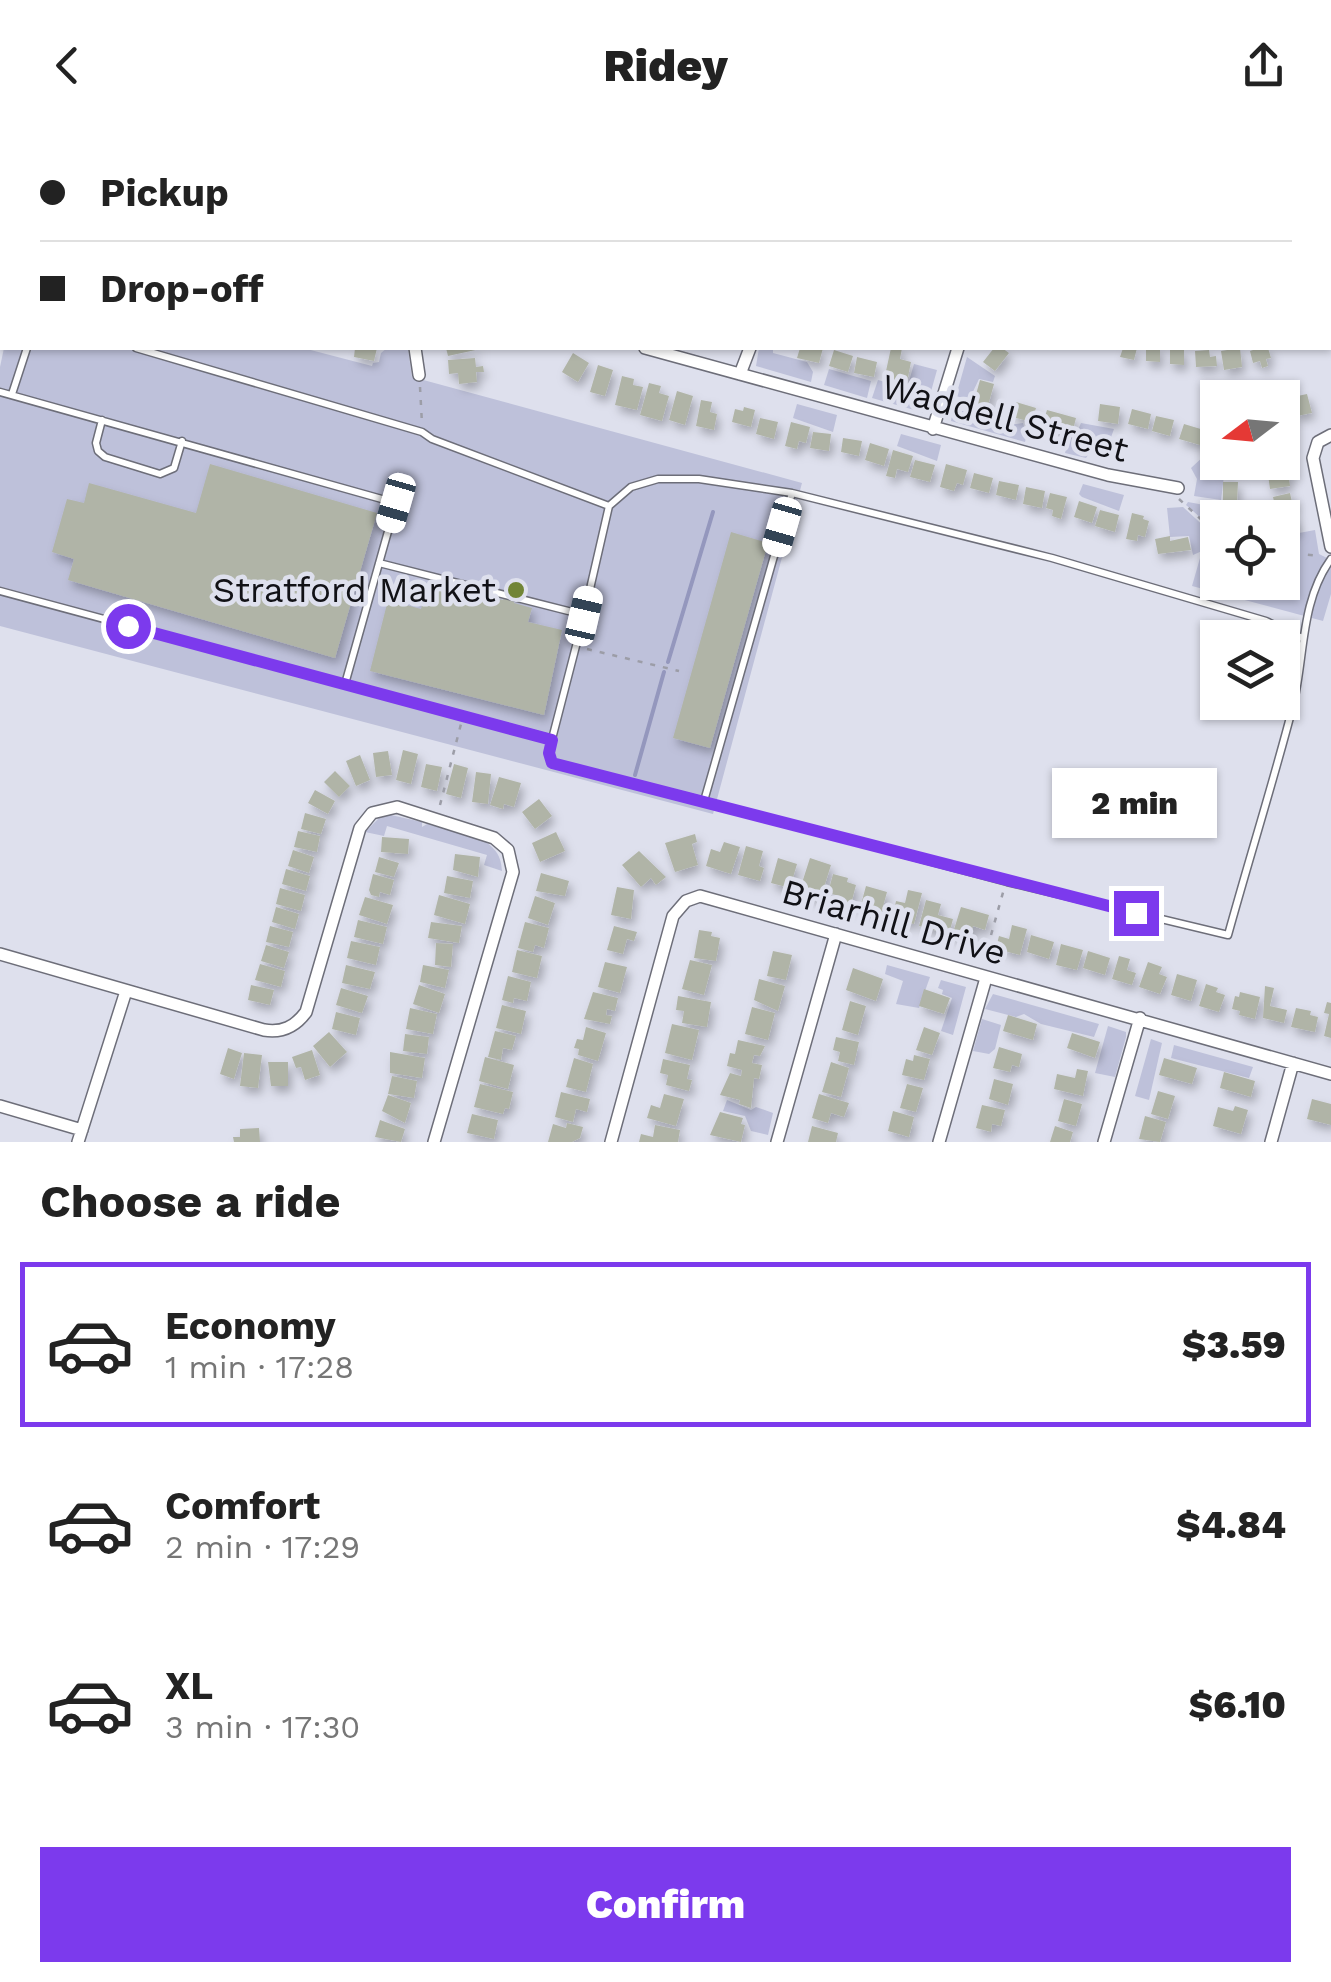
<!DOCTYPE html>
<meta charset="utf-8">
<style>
body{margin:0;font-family:"Work Sans",sans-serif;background:#f2f2f2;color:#222;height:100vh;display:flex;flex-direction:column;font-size:38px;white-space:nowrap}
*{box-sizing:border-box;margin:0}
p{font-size:32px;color:#767676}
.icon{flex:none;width:55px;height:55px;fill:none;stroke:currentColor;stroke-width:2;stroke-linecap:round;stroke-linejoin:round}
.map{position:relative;height:1012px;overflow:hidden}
.side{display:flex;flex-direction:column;background:#fff;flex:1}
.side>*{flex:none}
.guide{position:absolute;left:0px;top:0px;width:1332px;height:220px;box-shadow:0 2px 8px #0004;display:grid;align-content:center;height:220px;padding:0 40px;background:#fff}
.needle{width:65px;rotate:254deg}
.fabs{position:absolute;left:1200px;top:250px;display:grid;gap:20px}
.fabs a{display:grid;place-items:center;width:100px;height:100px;border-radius:0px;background:#fff;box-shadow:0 2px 8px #0004;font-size:50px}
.end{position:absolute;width:45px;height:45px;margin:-22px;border:12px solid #7c3aed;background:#fff;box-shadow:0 0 0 5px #fff}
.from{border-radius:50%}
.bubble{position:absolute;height:70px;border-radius:0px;background:#fff;box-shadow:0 2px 8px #0004;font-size:32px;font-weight:800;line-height:70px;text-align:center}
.car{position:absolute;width:30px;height:60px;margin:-30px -15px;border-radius:12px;box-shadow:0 0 8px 2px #0007;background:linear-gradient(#fff 24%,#345 0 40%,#fff 0 76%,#345 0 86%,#fff 0)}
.guide b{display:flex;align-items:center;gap:35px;height:95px;font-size:38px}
.guide b+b{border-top:2px solid #e0e0e0}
.guide i{width:25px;height:25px;background:#222}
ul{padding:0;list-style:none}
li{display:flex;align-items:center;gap:30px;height:165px;margin:0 20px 15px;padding:0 20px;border:5px solid transparent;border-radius:0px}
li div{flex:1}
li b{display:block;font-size:38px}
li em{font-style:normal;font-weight:800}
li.on{border-color:#7c3aed}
li>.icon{width:90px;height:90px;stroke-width:1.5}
h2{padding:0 40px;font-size:45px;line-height:120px}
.primary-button{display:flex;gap:20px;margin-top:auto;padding:20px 40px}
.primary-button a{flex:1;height:115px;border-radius:0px;background:#7c3aed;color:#fff;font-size:40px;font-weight:800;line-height:115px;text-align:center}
header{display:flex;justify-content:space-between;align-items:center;height:130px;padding:0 40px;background:#fff;font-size:45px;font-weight:800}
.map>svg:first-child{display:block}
.green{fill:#bec1da}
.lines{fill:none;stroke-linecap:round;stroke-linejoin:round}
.stream{stroke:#9497bd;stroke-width:4}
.building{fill:#b0b4a7;filter:url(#shadow)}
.service-casing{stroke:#6d6e79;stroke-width:9}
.minor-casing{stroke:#6d6e79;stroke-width:14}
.tertiary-casing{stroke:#6d6e79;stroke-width:18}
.path{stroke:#9c9da7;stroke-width:2.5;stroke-dasharray:5 8;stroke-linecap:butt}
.service{stroke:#fff;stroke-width:6}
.minor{stroke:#fff;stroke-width:11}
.tertiary{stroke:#fff;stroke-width:15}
.route{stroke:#7c3aed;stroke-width:12}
.poi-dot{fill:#718536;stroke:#dee0ed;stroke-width:4}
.labels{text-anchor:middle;stroke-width:9;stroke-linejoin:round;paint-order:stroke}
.street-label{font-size:35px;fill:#111116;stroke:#dee0ed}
.poi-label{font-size:35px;fill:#111116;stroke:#dee0ed;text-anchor:end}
</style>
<header><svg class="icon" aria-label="back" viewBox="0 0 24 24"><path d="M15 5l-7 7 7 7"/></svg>Ridey<svg class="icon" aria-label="share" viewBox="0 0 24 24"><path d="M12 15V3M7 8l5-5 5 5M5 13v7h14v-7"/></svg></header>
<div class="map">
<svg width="1331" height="1012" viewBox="0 0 1331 1012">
<defs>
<filter id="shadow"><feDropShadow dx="3.5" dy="6" stdDeviation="5" flood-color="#0004"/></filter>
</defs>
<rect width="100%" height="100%" fill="#dee0ed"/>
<path class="green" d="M4 218H303L372 236 373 233 379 232 381 223 387 218 408 219 412 247 416 248 802 353 713 684 0 496V237Z
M759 218H773V223L807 232 813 242 811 252 756 236Z
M967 227 995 246 993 252 979 249 969 270 956 266Z
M914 234 937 240 925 283 872 268 878 250 907 258Z
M829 239 871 251 867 268 824 255Z
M797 274 837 285 833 302 793 288Z
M953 278 1007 295 1023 293 1025 300 1029 295 1025 312 951 291Z
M1081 293 1114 299 1110 310 1096 314 1086 328 1065 323 1070 305 1077 302Z
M901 304 941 315 937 331 897 316Z
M1205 325 1218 345 1224 346 1221 370 1194 366 1197 349 1191 338Z
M1083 354 1124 365 1119 381 1082 367 1079 364Z
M1188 372 1215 377 1233 387 1218 388V452H1282L1283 406 1315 400 1319 424 1331 430V464L1323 491 1192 456 1202 421 1193 425 1189 406 1170 407 1167 378 1183 377 1207 399 1206 405 1209 395 1186 375Z
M391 685 422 692V697L427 694C455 702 502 704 502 741L484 735 487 725 387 696 384 706 365 702 380 687Z
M887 835 930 847 919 878 896 874 903 851 885 844Z
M941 850 966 857 953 905 941 901 952 868 942 864 943 860 938 858Z
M993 864 1099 894 1094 907 1041 894 1024 884 1016 887 985 879Z
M982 889 1001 895 995 919 989 924 973 921Z
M1108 896 1126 902V907L1115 947 1095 943Z
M1151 909 1162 913 1149 970 1135 966Z
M1174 915 1253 937 1249 948 1171 928Z
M727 970 751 980 756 977 773 983 768 1005 751 1001 745 986 723 981Z"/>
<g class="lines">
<path class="stream" d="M668 532 713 382
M635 645 664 542"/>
</g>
<path class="building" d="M355 218H377L374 231 354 227Z
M446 218H480V219L448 226Z
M800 218H823L819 233 797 228Z
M891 218H902L900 229 911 232 906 257 887 253 890 242 886 241Z
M994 218H1002L1009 223 995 241 983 232Z
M1123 218H1137L1134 230 1120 227Z
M1146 218H1160V232L1146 231Z
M1240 218 1242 237 1224 240 1221 221Z
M1259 218H1268L1271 228 1266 229 1268 236 1262 238 1260 231 1253 233 1250 221Z
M834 220 853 226 848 242 829 236Z
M1170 220H1184V235L1170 234Z
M1209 220 1210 227 1216 226 1217 236 1196 237 1195 221Z
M573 223 589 233 578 252 562 242Z
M857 227 877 232 874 247 854 243Z
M475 228 476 237 483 236 484 242H476L477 252 459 254 458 243 449 244 448 230Z
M598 235 613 240 605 266 590 262Z
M622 246 634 249 633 255 643 257 637 280 615 275Z
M980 250 994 254 986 283 972 279Z
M649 253 661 256 659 263 669 266 662 291 640 285Z
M677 261 693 266 685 295 669 290Z
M1307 264 1312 283 1297 286 1293 267Z
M701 270 712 272 710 282 717 284 714 300 696 296Z
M1016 272 1036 278 1032 292 1012 287Z
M1100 274 1120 277 1118 294 1098 291Z
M744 277 755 280 751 297 732 292 735 279 743 281Z
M1132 279 1151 284 1148 299 1128 294Z
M1047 280 1076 288 1072 304 1042 296Z
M1156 286 1174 290 1170 306 1152 301Z
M760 288 778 292 774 309 756 304Z
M791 292 810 297 806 313 799 311 797 319 785 316Z
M1184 294 1204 300 1200 315 1179 309Z
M813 302 831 304 829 321 810 318Z
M1218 307V332H1239L1223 343 1205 315Z
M843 308 862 311 859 326 841 322Z
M870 313 889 319 884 336 865 330Z
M893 320 913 326 908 342 897 339 895 348 886 346Z
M915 330 935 335 930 352 910 347Z
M210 334 377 383 335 528 68 450 74 429 52 422 67 369 84 373 89 353 196 383Z
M946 334 967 340 963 355 957 353 954 361 940 357Z
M1288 342 1290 356 1270 359 1268 345Z
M974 343 993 348 989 363 970 358Z
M999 351 1019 355 1016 370 996 365Z
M1223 352H1238L1237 372 1223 371Z
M1026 357 1045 361 1042 378 1023 374Z
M1050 363 1067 367 1061 389 1052 386 1053 380 1046 378Z
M1290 363 1293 377 1276 381 1273 367Z
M1079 371 1097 377 1092 393 1074 387Z
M1100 380 1119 385 1115 402 1095 396Z
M1132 383 1144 386 1143 389 1149 391 1145 407 1138 405 1137 411 1126 409Z
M1295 387 1298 400 1282 404V390Z
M731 402 768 413 710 618 673 608Z
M1170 406V411L1188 407 1191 420 1158 424 1155 409Z
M429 451 503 470 504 466 515 469 514 473 532 478 528 492 562 500 544 585 370 541 388 470 421 479Z
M403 620 418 624 411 654 396 650Z
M388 621 392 645 376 647 373 623Z
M360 625 370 650 356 656 346 631Z
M426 634 442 637 437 661 421 657Z
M454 634 468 638 461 668 446 664Z
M335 641 350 656 339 667 324 652Z
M476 642 491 644 488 674 472 672Z
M499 647 521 653 514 677 504 674 503 679 490 675Z
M315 660 335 671 328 684 308 673Z
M539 669 552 686 535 699 522 682Z
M305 683 326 689 321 704 301 699Z
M298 701 320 706 317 722 294 717Z
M556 702 565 721 540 732 532 713Z
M695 704 697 712 692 714 698 735 675 742 665 713Z
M382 707 409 709 408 724 381 722Z
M724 712 740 717 731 744 706 736 711 719 720 722Z
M746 716 763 721 759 736 764 738 760 751 738 745Z
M293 720 314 727 309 743 288 736Z
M639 721 666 747 656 755 651 748 641 757 622 735Z
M455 724 480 727 478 747 453 740Z
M379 727 399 733 394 747 375 742Z
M778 728 797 734 790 758 771 753Z
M810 728 831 735 820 770 808 766 810 759 801 756Z
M286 739 310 746 306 761 282 754Z
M541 743 569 751 565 766 536 761Z
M373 744 394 750 390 765 380 762 379 767 371 765 369 760Z
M833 744 848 748 847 752 856 755 850 778 838 775 840 766 828 763Z
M447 746 473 751 470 768 444 763Z
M866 756 887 762 881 784 860 778Z
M617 757 634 760 631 789 611 785Z
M280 758 305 765 301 781 276 774Z
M908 760 922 763 914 794 892 789 896 771 905 773Z
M439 765 470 774 465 794 434 785Z
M535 766 555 773 548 795 528 788Z
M365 767 393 775 387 794 359 785Z
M926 770 941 774 938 785 953 789 949 804 919 796Z
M276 777 299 784 295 799 272 792Z
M961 777 989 785 985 800 973 796 969 811 952 806Z
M358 790 387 797 383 814 354 807Z
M431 792 462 796 459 813 428 808Z
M525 792 549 798 544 818 535 815 533 822 518 818Z
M1012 795 1027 799 1020 825 1004 821 1005 817 997 814 999 806 1009 809Z
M270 796 293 802 289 817 266 812Z
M614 796 637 802 634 811 627 809 623 824 607 820Z
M699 800 712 802 711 806 720 808 716 831 694 828Z
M1031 805 1054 812 1049 829 1027 822Z
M351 811 380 817 376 835 347 828Z
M436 813 453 814 451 837 435 835Z
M1061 814 1083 820 1077 840 1056 835Z
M266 815 289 822 284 838 261 831Z
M517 820 542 826 537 848 512 842Z
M773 821 792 825 786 850 767 846Z
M1088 821 1110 828 1105 845 1083 838Z
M1119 826 1130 829 1127 840 1136 843 1132 855 1112 849Z
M690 830 712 835 704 865 682 859Z
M605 832 627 837 620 863 598 857Z
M1148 832 1162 837 1159 844 1167 847 1160 864 1139 857Z
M260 834 285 841 281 857 255 850Z
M346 835 375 842 370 859 342 853Z
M423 835 449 840 445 858 420 852Z
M853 838 883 849 876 871 846 860Z
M1177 844 1197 850 1191 871 1171 865Z
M508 846 531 852 527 871 514 868 513 873 502 870Z
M759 849 785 856 778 881 754 870Z
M1206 854 1218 858 1216 862 1225 865 1219 882 1199 876Z
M251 855 274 860 270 875 248 870Z
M419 855 445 864 439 883 413 874Z
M1265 856 1274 858 1270 876 1287 880 1284 893 1263 888Z
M341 858 368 866 362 883 336 875Z
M924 859 950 868 944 884 919 876Z
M593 862 618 868 615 881 607 879 606 885 612 886 610 894 584 889Z
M1240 862 1260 867 1255 889 1239 885 1240 881 1232 879 1235 866 1239 867Z
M678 866 711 872 707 897 682 893 684 881 676 880Z
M850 871 866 876 858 905 842 900Z
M1327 872 1331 873V908L1324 906 1329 884 1324 883Z
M502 875 526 881 521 904 496 898Z
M752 877 775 883 768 910 745 904Z
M410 878 437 884 433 904 406 899Z
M1296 878 1311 881 1310 885 1318 887 1315 902 1291 897Z
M336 882 360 888 356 905 332 899Z
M1008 885 1037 894 1033 910 1003 901Z
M672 894 699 900 692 930 665 923Z
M586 897 606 903 598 931 578 925 579 919 574 918 577 909 583 910Z
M924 897 940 903 932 925 916 920Z
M495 901 516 906 512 920 503 918 501 930 488 927Z
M329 902 347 922 330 937 313 916Z
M1072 903 1100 912 1095 928 1067 918Z
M405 904 429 907 427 924 403 921Z
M836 907 859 912 854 935 838 931 840 922 833 920Z
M738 910 765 916 760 926 754 925 752 933 762 935 759 949 754 948 751 978 739 974 740 970 720 965 730 943 741 946 742 940 727 936 730 923 735 924Z
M999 917 1022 924 1019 937 1012 935 1010 942 993 938Z
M228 918 242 923 234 949 220 944Z
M312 920 320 945 305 950 301 937 296 938 292 927Z
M390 922 425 928 422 948 390 943Z
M244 923 262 925 258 958 240 956Z
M914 925 930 929 924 950 902 945 906 929 913 931Z
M485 927 514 935 508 959 479 951Z
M574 928 593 934 586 962 566 957Z
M1164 928 1197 938 1192 954 1159 945Z
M663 929 690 935 687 949 692 950 689 961 666 955 668 945 660 943Z
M268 932H288V956H271Z
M831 932 849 938 841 967 822 962Z
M1077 939 1088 941 1083 966 1054 959 1057 944 1075 948Z
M1224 942 1255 951 1251 967 1220 958Z
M392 946 417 951 414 968 388 964Z
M994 949 1013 954 1008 975 989 969Z
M480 954 513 962 509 979 505 978 503 984 474 977Z
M907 954 923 958 916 982 900 978Z
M1158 961 1175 966 1168 989 1151 984Z
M561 962 590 969 587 982 576 979 573 992 555 987Z
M664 964 684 969 676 996 647 988 651 975 660 978Z
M819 964 849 973 844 987 831 983 828 993 812 988Z
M388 965 411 973 405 993 382 981Z
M1064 969 1082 974 1076 996 1058 991Z
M1312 969 1331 974V995L1307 989Z
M982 975 1005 980 1001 996 992 994 991 1002 976 998Z
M1235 976 1248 980 1241 1004 1213 996 1218 977 1233 981Z
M893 981 914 987 909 1007 888 1001Z
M720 982 743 988 741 994 745 995 741 1012 710 1005Z
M472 984 498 990 494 1009 467 1003Z
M1145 986 1166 992 1160 1012 1139 1009Z
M380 990 405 999 401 1012 375 1007Z
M567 993 583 997 580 1008 572 1012H548L553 994 566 998Z
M655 995 680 1000 678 1012H639L641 1004 653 1007Z
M812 996 838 1003 836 1012H808Z
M1055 996 1073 1002 1070 1012H1050Z
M259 998 260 1012H234L233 1007H240V999Z"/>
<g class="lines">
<g class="service-casing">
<path id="service" d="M136 218 422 302 432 309 609 376 584 485
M0 262 396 373 345 554 0 461
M12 264 27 218
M102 290 96 313 98 321 105 327 160 344 174 338 182 311
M609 376 631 357 658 349H699L792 363 1052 428 1266 491 1302 508
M345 554 552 609 584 485 379 433
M552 609 549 623 552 633 704 671 792 363
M704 671 1007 752 1228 805C1249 729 1273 653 1293 576 1305 527 1300 472 1331 429"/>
</g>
<g class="minor-casing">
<path id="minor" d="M160 2V0
M332 2 335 0
M551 2 552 0
M726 2 727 0
M890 2V0
M1055 2 1056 0
M1204 2 1206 0
M1330 65 1331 63
M1330 124 1331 125
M1330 138 1331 137
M415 218 419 245
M645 218 1108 345 1178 358
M740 244 750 218
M933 299 958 218
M1331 305 1318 312 1313 328 1331 417
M0 824 264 900C282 903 295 897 306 882L360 698 372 683 397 677 494 708 508 720 513 742 434 1012
M0 976 82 1000
M78 1012 126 861
M611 1012 673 786 686 771 700 766 1331 944
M777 1012 836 804
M939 1012 986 848
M1104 1012 1140 888
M1271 1012 1293 933"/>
</g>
<g class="tertiary-casing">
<path id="tertiary" d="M4 0V2
M0 133 2 123"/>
</g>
<path class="path" d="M420 257 422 294
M1179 369 1218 405
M1282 422 1320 426
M587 519 679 541
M440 675 461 594
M984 830 1004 759"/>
<use href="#service" class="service"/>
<use href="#minor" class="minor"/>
<use href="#tertiary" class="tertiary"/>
</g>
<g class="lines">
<path class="route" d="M128 496 552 610 549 623 552 633 1136 783"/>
</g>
<circle class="poi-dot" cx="516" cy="460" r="10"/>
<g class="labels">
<g class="street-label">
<text transform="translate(1005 288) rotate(15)" y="12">Waddell Street</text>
<text transform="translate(894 792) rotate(16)" y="12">Briarhill Drive</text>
</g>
<g class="poi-label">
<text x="496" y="472">Stratford Market</text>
</g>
</g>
</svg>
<div class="fabs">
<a><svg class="needle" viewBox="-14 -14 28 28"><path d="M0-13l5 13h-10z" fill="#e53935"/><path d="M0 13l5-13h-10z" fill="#767676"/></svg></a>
<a><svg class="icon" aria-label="locate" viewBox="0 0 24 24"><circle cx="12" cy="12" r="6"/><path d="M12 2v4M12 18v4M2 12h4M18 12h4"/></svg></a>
<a><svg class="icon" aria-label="layers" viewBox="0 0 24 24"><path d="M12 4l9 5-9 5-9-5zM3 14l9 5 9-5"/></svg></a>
</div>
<i class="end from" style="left:128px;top:496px"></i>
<i class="end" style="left:1136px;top:783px"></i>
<div class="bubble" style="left:1052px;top:638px;width:165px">2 min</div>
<i class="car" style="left:396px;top:373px;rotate:196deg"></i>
<i class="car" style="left:782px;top:397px;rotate:196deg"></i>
<i class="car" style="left:584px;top:486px;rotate:13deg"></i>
<div class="guide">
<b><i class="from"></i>Pickup</b>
<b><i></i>Drop-off</b>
</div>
</div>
<section class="side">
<h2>Choose a ride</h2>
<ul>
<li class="on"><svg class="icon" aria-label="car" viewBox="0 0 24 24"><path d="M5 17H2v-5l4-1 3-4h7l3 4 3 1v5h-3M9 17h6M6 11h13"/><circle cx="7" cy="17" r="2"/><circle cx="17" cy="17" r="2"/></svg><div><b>Economy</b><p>1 min · 17:28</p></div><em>$3.59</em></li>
<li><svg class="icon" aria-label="car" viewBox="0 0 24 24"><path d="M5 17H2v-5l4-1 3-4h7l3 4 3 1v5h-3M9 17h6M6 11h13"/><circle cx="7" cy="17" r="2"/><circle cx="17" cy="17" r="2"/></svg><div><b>Comfort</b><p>2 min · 17:29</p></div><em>$4.84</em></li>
<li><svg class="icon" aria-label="car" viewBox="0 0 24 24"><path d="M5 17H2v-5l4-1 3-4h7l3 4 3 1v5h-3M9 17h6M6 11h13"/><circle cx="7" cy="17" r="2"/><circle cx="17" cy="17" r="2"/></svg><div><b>XL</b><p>3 min · 17:30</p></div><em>$6.10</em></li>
</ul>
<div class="primary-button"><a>Confirm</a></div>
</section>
